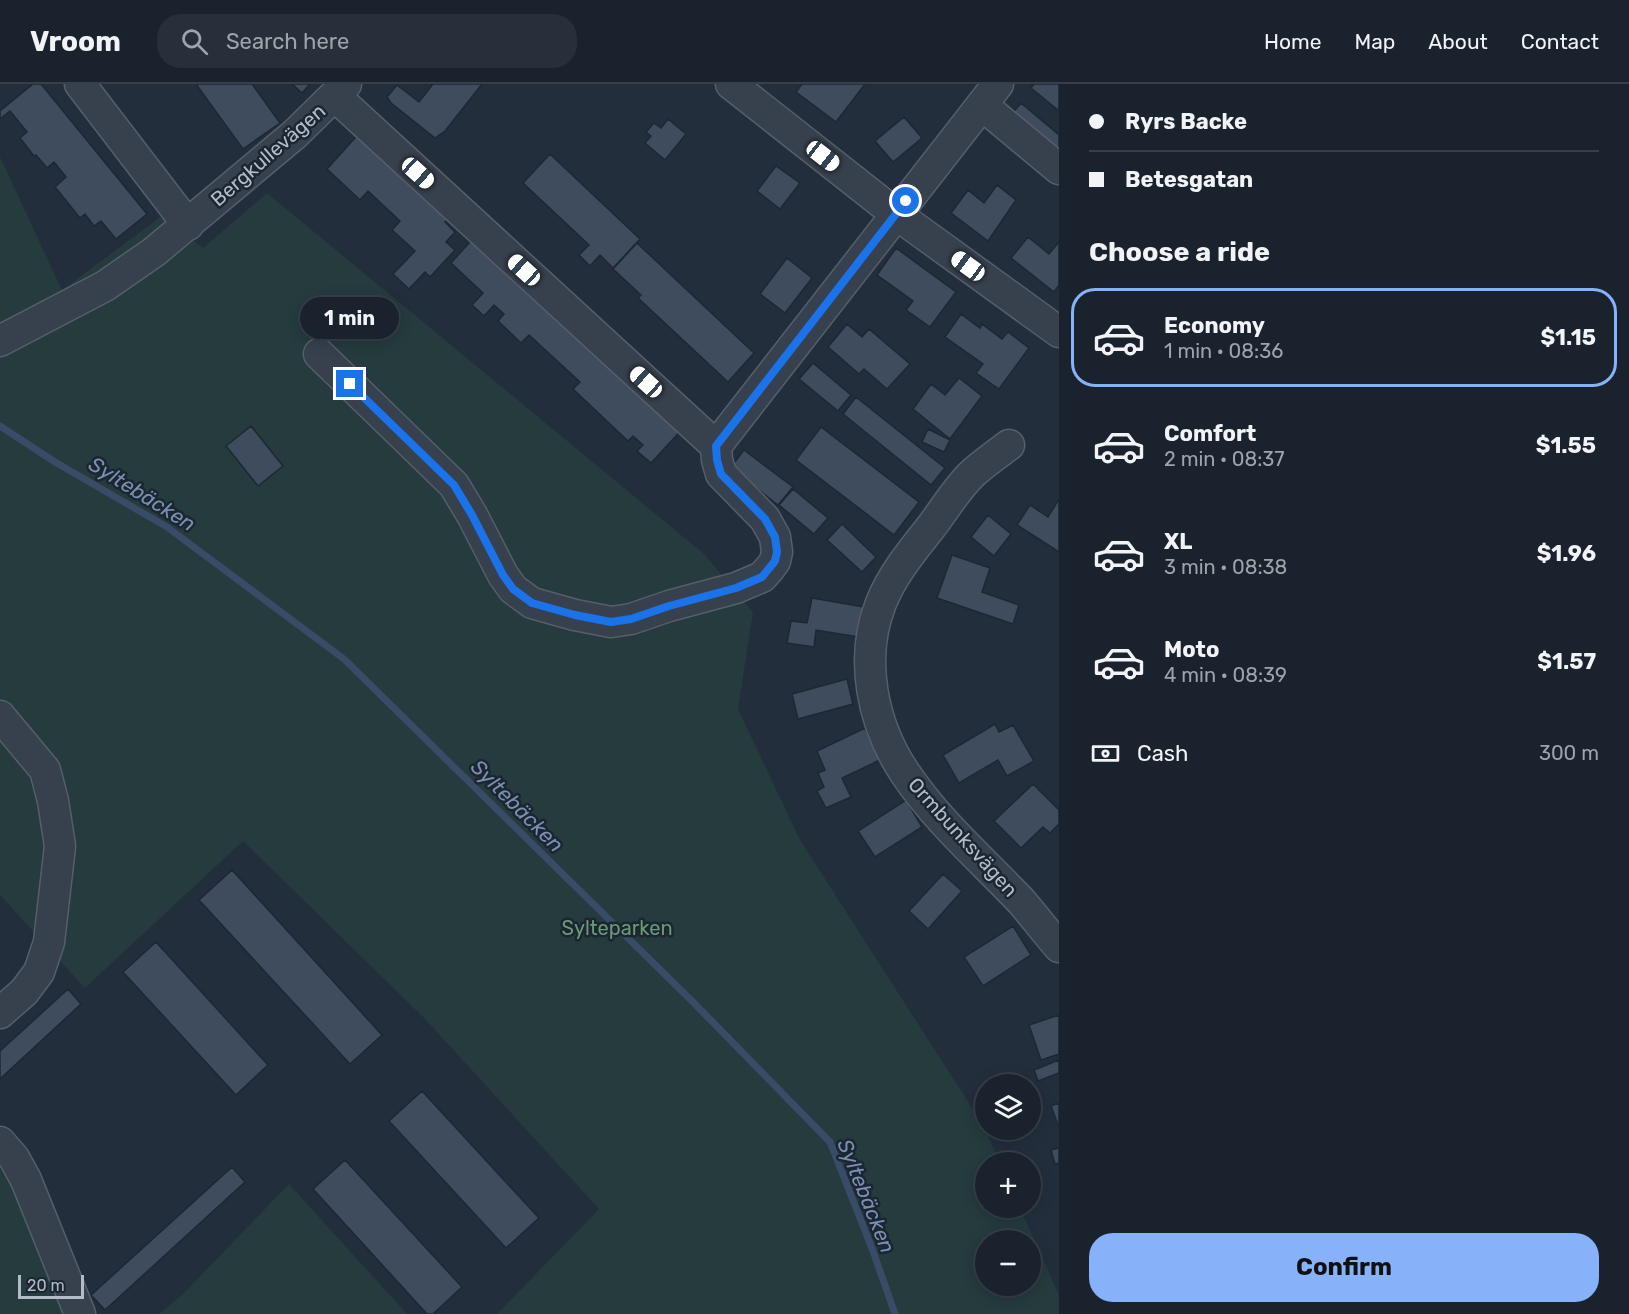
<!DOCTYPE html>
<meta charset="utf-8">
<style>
body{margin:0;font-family:Rubik,sans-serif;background:#272f3a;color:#f1f3f6;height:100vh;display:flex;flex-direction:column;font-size:22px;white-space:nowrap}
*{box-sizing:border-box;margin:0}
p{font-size:20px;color:#9fa4aa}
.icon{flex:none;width:33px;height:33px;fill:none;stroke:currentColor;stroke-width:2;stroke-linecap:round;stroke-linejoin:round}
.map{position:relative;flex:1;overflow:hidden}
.details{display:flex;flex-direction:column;background:#1a222e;width:570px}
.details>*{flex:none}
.guide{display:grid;align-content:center;height:132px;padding:0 30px;background:#1a222e}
.buttons{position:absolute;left:975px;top:990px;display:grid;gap:12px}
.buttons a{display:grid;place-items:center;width:66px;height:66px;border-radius:50%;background:#1a222e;box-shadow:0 3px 15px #0003,0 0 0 2px #383f4a;font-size:30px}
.scale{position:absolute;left:18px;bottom:15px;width:66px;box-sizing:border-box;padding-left:6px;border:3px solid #b3bbc9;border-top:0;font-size:16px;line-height:21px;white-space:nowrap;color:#b3bbc9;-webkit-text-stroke:4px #1c2532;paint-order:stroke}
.end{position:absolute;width:27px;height:27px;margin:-14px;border:8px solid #1a73e8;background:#fff;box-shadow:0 0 0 3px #fff}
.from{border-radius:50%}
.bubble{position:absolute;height:42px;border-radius:21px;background:#1a222e;box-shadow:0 3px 15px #0003,0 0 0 2px #383f4a;font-size:20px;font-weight:700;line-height:42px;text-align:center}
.car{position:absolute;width:18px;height:36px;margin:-18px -9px;border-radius:8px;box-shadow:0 0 4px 2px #0007;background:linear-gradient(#fff 24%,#345 0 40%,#fff 0 76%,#345 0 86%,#fff 0)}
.guide b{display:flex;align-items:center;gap:21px;height:57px;font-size:22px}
.guide b+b{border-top:2px solid #383f4a}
.guide i{width:15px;height:15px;background:#f1f3f6}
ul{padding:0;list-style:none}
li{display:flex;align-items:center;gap:18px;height:99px;margin:0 12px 9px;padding:0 18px;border:3px solid transparent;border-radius:24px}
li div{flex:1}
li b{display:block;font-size:22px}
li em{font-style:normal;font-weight:700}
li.current{border-color:#87b1f9}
li>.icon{width:54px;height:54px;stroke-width:1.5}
h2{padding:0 30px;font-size:27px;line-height:72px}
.pay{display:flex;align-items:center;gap:15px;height:66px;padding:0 30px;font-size:22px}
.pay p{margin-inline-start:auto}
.button{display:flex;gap:12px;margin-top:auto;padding:12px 30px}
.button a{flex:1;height:69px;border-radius:24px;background:#87b1f9;color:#111;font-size:24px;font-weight:700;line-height:69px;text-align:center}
header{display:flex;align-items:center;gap:36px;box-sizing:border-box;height:84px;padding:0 30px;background:#1a222e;border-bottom:2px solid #383f4a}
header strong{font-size:28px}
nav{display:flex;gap:33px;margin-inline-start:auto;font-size:21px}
.search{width:420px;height:54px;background:#272f3a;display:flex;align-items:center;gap:15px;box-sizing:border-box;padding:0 21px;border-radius:24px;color:#9fa4aa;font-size:22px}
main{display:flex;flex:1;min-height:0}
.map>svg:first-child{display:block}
.green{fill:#253b3e;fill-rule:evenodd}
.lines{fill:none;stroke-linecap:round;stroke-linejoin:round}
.stream{stroke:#384b67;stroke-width:7}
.building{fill:#3f4c5d;stroke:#1e2734;stroke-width:1.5}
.minor-casing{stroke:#555e6b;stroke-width:33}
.minor{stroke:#37404d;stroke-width:30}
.route{stroke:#1a73e8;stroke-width:8}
.labels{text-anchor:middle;stroke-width:5;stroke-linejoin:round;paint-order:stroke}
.street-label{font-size:20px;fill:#b3bbc9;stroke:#1c2532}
.park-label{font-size:20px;fill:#6a9a76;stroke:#1c2532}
.water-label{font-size:21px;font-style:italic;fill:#7a90b1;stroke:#1c2532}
</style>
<header>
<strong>Vroom</strong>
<div class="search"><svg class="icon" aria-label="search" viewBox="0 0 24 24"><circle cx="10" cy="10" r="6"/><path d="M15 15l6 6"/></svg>Search here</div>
<nav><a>Home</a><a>Map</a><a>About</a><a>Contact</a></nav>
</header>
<main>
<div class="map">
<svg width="1059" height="1230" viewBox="0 0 1059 1230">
<rect width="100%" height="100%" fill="#232e3d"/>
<path class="green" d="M0 73 62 206 163 131 203 164 267 109 704 470 753 528 738 625 800 756 983 1041 1000 1078H986V1124H1020L1059 1211V1230H497L599 1125 424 934 243 757 85 904 0 811ZM986 1156H1030V1202H986Z
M0 1082 15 1100 70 1230H0Z
M289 1100 407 1230H159L182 1211Z"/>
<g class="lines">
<path class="stream" d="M0 342 55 378 167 443 344 575 693 918 830 1058 873 1167 895 1230"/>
</g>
<path class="building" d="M33 0H41L147 130 116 155 101 137 94 142 85 130 80 134 55 103 66 93 54 78 47 84 36 71 34 72 20 54 27 48 10 27 1 34 0 33V27Z
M196 0H252L280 39 243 65Z
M292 0H310L302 9Z
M433 0H482L445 47 435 54 391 19 387 13 397 1 419 18Z
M802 0H865L836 38 796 8Z
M1034 0H1059V27L1031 4Z
M1021 19 1059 51V82L1006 37Z
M904 33 922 54 893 78 875 57Z
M668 35 686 50 665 76 645 59 651 52 646 48 654 39 661 44Z
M363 45 454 128 445 138 455 148 446 158 455 166 430 193 425 188 409 205 393 190 415 167 392 146 400 137 368 107 360 116 327 85Z
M550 70 640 155 613 184 600 171 590 182 579 171 589 161 523 99Z
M776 82 800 99 780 125 757 107Z
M997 101 1016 116 988 157 951 129 968 106 984 119Z
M478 149 687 340 651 379 637 367 643 361 633 352 628 357 573 305 580 298 529 251 521 259 498 237 504 230 494 221 484 232 472 221 483 209 451 179Z
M1028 153 1049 170 1058 159 1059 160V201L1054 208 1011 174Z
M637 159 754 269 728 298 638 214 641 211 613 185Z
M896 164 956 208 930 243 906 226 913 217 877 191Z
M787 174 812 194 785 229 760 210Z
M961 230 980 244 982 240 1002 255 1008 248 1029 264 999 305 976 289 983 280 945 253Z
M847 240 862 253 869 245 910 280 887 305 864 285 859 290 828 263Z
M813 279 851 311 838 327 799 295Z
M959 294 982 312 950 355 913 325 931 300 945 311Z
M856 313 945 384 931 401 843 330Z
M251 342 283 382 258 402 226 362Z
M821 343 919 418 894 451 796 376Z
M928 345 950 356 944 368 922 358Z
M744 366 793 403 778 421 730 384Z
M793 405 828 434 814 450 779 421Z
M1059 415V468L1017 441 1030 421 1048 433Z
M988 431 1011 450 994 472 971 453Z
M842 440 876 473 862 488 827 456Z
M952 471 990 484 982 508 1019 521 1013 540 937 514Z
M812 514 864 523 859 553 816 546 814 563 787 559 791 537 807 539Z
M847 595 853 620 798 635 792 610Z
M995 640 999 648 1013 641 1034 677 1007 692 998 676 959 699 943 671Z
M865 644 880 676 842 694 851 713 826 724 817 707 824 703 818 689 825 686 817 667Z
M1033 700 1058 725 1059 724V740L1050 749 1043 743 1021 764 994 737Z
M906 716 922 743 875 773 858 747Z
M232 786 382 951 350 980 199 816Z
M943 790 962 807 928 845 909 827Z
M1013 842 1031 871 983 902 964 873Z
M156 858 268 981 236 1011 123 888Z
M68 905 81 920 0 995V967Z
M1059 931V970L1041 976 1029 941Z
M1059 976V989L1038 997 1034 986Z
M422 1007 539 1134 506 1164 389 1037Z
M1059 1019V1044L1051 1022Z
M1059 1064V1079L1055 1080 1051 1066Z
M345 1076 462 1203 433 1230H427L313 1105Z
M232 1083 245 1098 105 1226 91 1211Z"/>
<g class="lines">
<g class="minor-casing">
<path id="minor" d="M80 0 188 141
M731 0 896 130 1059 248
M982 21 1059 85
M0 257 105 202 154 168 295 50 346 0
M319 270 454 401 472 431 503 491 513 505 532 519 575 531 611 538 631 535 669 522 736 504 762 493 770 484 775 477 777 468 775 453 765 435 721 390 717 376 716 362 335 12
M1009 361C997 370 984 379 973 389 957 404 944 426 931 443 912 467 892 491 881 519 859 574 872 640 905 689 937 737 981 775 1021 817 1034 832 1046 848 1059 863
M716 362 998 0
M0 632 45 686 53 717 60 762 49 858 39 888 24 908 0 929
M0 1058 14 1074 26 1096 80 1230"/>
</g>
<use href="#minor" class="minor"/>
</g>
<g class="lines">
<path class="route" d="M350 300 454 401 472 431 503 491 513 505 532 519 575 531 611 538 631 535 669 522 736 504 762 493 775 477 777 468 775 453 765 435 721 390 717 376 716 362 906 117"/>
</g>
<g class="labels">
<g class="street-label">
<text transform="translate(268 71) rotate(-41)" y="7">Bergkullevägen</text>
<text transform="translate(963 753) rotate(48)" y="7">Ormbunksvägen</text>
</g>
<g class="park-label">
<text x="617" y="851">Sylteparken</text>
</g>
<g class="water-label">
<text transform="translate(142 410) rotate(32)" y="7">Syltebäcken</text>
<text transform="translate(517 722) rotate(45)" y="7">Syltebäcken</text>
<text transform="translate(866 1112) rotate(68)" y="7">Syltebäcken</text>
</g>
</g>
</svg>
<div class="buttons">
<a><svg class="icon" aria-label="layers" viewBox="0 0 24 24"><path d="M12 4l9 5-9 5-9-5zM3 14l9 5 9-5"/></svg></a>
<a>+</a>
<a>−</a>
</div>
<div class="scale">20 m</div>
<i class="end from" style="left:906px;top:117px"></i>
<i class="end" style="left:350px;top:300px"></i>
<div class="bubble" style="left:300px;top:213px;width:99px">1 min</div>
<i class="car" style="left:823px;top:72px;rotate:128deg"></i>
<i class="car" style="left:418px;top:89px;rotate:132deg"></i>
<i class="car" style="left:968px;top:182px;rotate:306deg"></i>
<i class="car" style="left:524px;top:186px;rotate:312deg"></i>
<i class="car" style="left:646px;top:298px;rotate:312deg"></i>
</div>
<section class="details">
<div class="guide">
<b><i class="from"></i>Ryrs Backe</b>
<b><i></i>Betesgatan</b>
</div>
<h2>Choose a ride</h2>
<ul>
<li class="current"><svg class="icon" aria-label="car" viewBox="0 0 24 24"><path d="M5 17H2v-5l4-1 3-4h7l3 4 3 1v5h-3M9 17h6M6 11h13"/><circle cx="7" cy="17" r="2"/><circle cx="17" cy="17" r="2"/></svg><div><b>Economy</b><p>1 min · 08:36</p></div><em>$1.15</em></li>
<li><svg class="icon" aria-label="car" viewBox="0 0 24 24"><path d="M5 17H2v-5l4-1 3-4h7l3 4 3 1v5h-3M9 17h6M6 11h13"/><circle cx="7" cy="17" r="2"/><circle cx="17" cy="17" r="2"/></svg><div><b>Comfort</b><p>2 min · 08:37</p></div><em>$1.55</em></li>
<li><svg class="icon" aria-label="car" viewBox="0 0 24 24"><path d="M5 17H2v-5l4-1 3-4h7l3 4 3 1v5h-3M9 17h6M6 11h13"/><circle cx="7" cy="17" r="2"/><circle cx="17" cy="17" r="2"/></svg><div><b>XL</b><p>3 min · 08:38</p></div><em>$1.96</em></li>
<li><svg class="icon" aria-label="car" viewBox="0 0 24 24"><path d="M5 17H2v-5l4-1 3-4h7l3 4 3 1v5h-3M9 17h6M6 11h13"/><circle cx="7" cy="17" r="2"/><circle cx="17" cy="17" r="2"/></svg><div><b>Moto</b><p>4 min · 08:39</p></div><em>$1.57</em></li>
</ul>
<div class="pay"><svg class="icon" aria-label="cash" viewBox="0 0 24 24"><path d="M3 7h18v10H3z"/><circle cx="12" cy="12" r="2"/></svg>Cash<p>300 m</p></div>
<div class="button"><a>Confirm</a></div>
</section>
</main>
